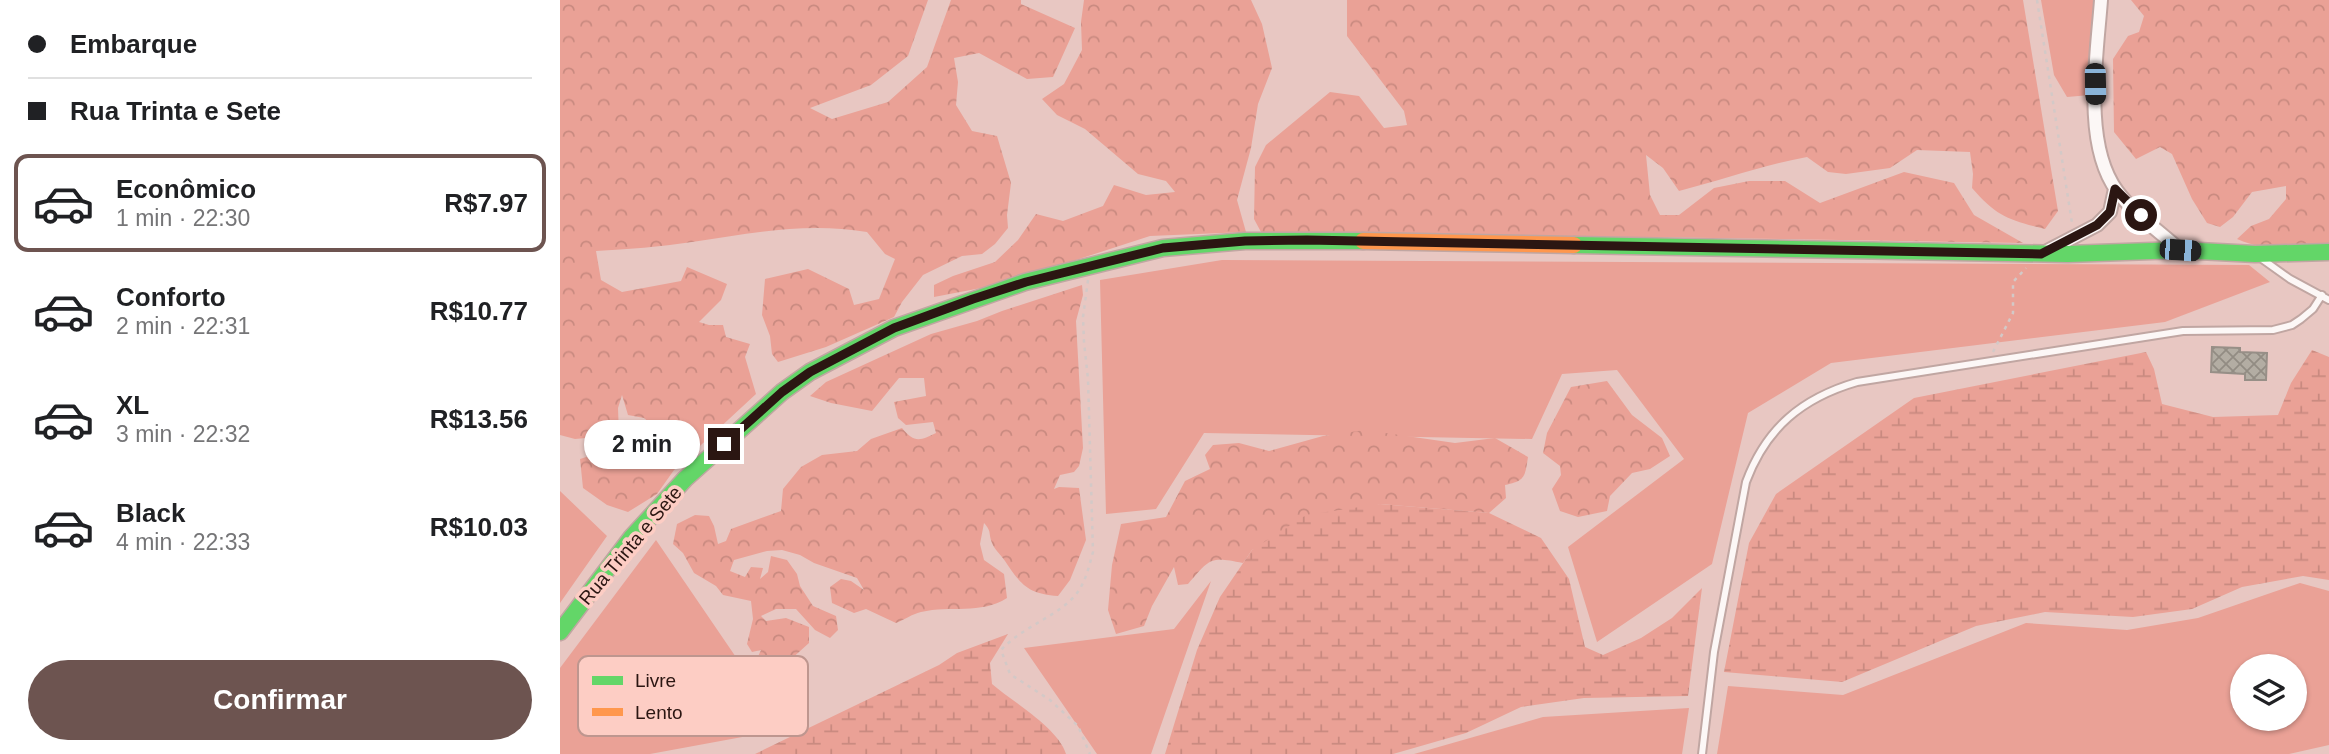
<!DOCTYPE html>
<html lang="pt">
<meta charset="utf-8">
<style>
body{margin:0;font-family:Arial,sans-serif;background:#f2f2f2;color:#202124;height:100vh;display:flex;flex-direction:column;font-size:26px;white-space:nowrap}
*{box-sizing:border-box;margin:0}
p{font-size:23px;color:#757577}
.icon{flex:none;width:38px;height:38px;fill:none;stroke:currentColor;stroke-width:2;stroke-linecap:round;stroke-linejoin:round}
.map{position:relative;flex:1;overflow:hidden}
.side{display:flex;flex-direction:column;background:#fff;width:560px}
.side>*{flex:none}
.banner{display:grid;align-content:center;height:154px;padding:0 28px;background:#fff}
.fabs{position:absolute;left:1670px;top:654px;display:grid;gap:14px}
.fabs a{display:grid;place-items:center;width:77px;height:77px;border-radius:50%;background:#fff;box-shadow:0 2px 5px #0004;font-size:35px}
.end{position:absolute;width:32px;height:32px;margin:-16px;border:9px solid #2b1612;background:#fff;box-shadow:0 0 0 4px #fff}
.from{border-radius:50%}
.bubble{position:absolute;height:49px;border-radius:24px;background:#fff;box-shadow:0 2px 5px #0004;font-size:23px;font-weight:700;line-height:49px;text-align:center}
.car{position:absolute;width:21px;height:42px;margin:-21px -10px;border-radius:9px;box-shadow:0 0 5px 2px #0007;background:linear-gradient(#222 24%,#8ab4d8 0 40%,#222 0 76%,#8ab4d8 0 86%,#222 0)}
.banner b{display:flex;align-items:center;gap:24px;height:66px;font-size:26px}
.banner b+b{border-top:2px solid #e0e0e0}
.banner i{width:18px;height:18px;background:#202124}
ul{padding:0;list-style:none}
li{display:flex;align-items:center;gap:21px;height:98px;margin:0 14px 10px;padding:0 14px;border:4px solid transparent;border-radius:14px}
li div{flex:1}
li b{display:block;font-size:26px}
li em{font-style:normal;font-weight:700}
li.selected{border-color:#6d5450}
li>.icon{width:63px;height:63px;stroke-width:1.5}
.button{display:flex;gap:14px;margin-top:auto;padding:14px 28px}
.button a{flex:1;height:80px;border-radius:42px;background:#6d5450;color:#fff;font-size:28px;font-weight:700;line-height:80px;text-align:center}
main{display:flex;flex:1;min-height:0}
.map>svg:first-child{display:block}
.grass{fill:#eaa196;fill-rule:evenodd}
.forest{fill:url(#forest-crowns)}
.wetland{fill:url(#wetland-marsh)}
.building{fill:url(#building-cross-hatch);stroke:#978f87;stroke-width:2}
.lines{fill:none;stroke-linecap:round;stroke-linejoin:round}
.lane-casing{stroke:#c0a6a2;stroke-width:10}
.street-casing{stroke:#c0a6a2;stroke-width:16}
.fast-casing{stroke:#c0a6a2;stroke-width:19}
.slow-casing{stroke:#c0a6a2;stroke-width:19}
.path{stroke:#d3c9c7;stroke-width:2.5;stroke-dasharray:3.5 5;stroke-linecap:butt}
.lane{stroke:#fcf7f6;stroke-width:6}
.street{stroke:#fcf7f6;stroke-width:12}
.fast{stroke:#63d668;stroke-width:16}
.slow{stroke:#ff974d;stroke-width:16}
.route{stroke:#2b1612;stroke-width:9}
.labels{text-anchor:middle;stroke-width:7;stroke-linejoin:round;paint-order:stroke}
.street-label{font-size:19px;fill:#2b1612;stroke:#fdcdc4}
.key{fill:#fdcdc4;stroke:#be968f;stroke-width:2}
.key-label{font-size:19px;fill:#2b1612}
</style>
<main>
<section class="side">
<div class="banner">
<b><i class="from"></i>Embarque</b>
<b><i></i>Rua Trinta e Sete</b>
</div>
<ul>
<li class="selected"><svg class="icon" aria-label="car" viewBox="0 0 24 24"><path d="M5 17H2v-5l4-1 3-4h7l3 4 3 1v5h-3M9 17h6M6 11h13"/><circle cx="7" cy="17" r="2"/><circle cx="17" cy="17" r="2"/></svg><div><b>Econômico</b><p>1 min · 22:30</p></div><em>R$7.97</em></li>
<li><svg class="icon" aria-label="car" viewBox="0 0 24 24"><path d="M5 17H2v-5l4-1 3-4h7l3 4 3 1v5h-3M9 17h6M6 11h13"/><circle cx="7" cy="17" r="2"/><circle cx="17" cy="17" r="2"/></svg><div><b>Conforto</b><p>2 min · 22:31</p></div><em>R$10.77</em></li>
<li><svg class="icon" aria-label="car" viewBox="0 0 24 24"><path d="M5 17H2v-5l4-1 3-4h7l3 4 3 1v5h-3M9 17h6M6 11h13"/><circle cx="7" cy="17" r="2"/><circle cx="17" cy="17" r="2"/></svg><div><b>XL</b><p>3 min · 22:32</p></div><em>R$13.56</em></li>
<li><svg class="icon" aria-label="car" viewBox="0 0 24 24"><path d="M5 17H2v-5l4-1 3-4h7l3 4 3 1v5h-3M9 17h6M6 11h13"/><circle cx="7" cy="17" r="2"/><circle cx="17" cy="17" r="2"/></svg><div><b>Black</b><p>4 min · 22:33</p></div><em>R$10.03</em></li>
</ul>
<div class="button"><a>Confirmar</a></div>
</section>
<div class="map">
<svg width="1769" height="754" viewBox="0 0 1769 754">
<defs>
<pattern id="forest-crowns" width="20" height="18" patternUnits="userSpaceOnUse" patternTransform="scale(1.75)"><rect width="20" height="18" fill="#eaa196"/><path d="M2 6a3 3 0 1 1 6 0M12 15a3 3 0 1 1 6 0" fill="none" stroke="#c98a80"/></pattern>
<pattern id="wetland-marsh" width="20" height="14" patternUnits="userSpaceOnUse" patternTransform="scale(1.75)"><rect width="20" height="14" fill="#eaa196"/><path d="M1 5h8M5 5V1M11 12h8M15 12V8" fill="none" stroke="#c98a80"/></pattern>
<pattern id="building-cross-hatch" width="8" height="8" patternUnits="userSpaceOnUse" patternTransform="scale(1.75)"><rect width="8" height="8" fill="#b3ada3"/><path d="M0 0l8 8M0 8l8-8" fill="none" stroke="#928c83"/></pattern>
</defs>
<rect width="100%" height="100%" fill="#e8c7c2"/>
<path class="grass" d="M1481 0H1538L1530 95 1507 97 1494 75Z
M662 260 1689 265 1710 282 1605 322 1271 363 1188 413 1152 564 1037 642 1008 547 1124 459 1057 370 1002 374 972 439 644 433 596 509 546 514 540 280Z
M0 491 47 536 0 603Z
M96 540 225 729 90 754H0V668Z
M651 581 591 754H537L464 648 614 629Z
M1740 583 1769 591V745L1729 754H1157L1168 686 1283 695 1466 623 1567 630 1638 618ZM1682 667H1734V719H1682Z
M1129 708 1122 754H854L983 717Z"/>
<path class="forest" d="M0 0H368L348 56 311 85 250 108 272 119 328 102 367 67 391 0H461V4L515 28 493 77 467 79 419 53 394 58 398 82 396 105 412 131 437 136 451 183 447 215 448 228 435 244 422 254 402 256 363 275 342 302 334 317 266 347 218 362 212 354 210 336 202 315 205 279 248 269 289 289 294 305 319 299 335 259 325 254 307 232C246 222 192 233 132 242 100 247 68 249 36 251L41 280 62 292 121 281 127 267 167 284 161 300 139 322 149 325H163L166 337 190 344 185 357 196 394 114 470 97 494 68 512 47 505 23 488 20 459 76 441 96 428 84 418 68 415 62 395 58 408 59 435 15 439 0 435Z
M524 0H691L702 24 712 68 698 104 691 148 677 200 686 232 590 236 442 284 374 297V285L393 276 435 262 458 240 476 214 503 221 543 206 554 185 586 195 615 192 606 181 578 174 525 129 497 115 482 99 504 84 522 50 521 22Z
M787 0H1463L1498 211 1485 229C1449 220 1437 217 1412 188L1413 174 1410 152 1357 150 1330 168 1286 174 1268 172 1247 157C1203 165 1162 180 1119 191L1103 168 1086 155 1090 195 1100 215H1119L1154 188 1189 181H1225L1260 203 1344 172 1394 183 1414 215 1463 243 1087 237 744 236 701 232 694 219 695 167 706 145 770 92 799 96 824 128 847 125 844 111 787 36Z
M1571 0H1769V250C1738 249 1706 252 1677 239L1691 226 1709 219 1726 199V186L1692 192 1673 217 1660 227 1647 223 1632 199 1612 154 1600 147 1576 159 1554 132 1553 59 1568 36 1579 32 1584 16Z
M522 285 523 295 516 321 523 448 519 466 514 472 500 475 494 489 499 487 519 488 526 540 510 580 498 596C468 594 461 585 445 561 441 555 434 549 432 543 428 532 432 532 424 523L420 544 424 560 444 574 447 598C420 615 391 605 361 612 352 614 344 620 336 623L306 609 294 613 272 603 270 587 281 579 291 581 304 590 297 578 254 563 240 555 222 550 207 551 174 560 170 571 185 577 191 567 203 568 200 579 208 572 211 556 227 560 237 574 240 586 253 606 276 616 278 630 270 638 255 630 236 609H216L201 616 206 621 226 618 249 627V643L229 661 221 672 202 674 195 663 201 650 192 652 187 644 193 619 191 601 163 595 156 586 134 573 123 553 113 544 117 524 135 515 149 516 154 526 158 544 166 541 171 529 221 511 223 489 241 467 262 455 297 451 311 439 342 428C354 443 360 441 376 433L373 422 346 425 338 418 334 402 366 396 364 378H339L312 411 271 403 250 396 266 382 371 334 417 321 442 311Z
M1047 381 1072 415 1102 438 1110 456 1090 469 1072 473 1050 496 1047 511 1018 517 1000 511 992 489 1001 475 1000 466 983 453 987 433 1011 387Z
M805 430 895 443 935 438 968 457C965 477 965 481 945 485L946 498 929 513 820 504 692 550 683 563C649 556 650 559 628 584L618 585 614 567 592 606 584 626 556 634 548 610 552 565 561 524 606 517 625 481 650 469 645 455 653 445 679 443 709 451 763 436Z"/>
<path class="wetland" d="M1752 350 1769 357V580L1743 576 1682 587 1632 609 1573 617 1485 612 1416 626 1282 682 1164 672 1189 543 1216 494 1354 398 1586 352 1594 369 1602 404 1653 417 1718 415 1731 383Z
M820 504 929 513 981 538 1009 579 1025 647 1043 655 1081 638 1112 618 1142 588 1128 696 1024 698 961 707 906 733 833 754H605L637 650 660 597 692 550 746 515Z
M448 634 430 663 432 684C453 702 498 728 506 754H195L379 665 397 653Z"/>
<path class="building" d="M1652 347 1680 348V352L1707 353 1706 380H1685V374L1651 372Z"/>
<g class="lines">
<g class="lane-casing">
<path id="lane" d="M1702 259 1730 279 1769 300
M1142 754 1154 652 1186 482C1206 428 1242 398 1297 382L1623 331 1713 330 1732 325 1741 319 1753 309 1762 295"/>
</g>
<g class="street-casing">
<path id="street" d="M1541 0C1537 56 1522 143 1557 191 1574 214 1599 231 1620 250
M1485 252 1537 225 1550 212 1555 189"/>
</g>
<g class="fast-casing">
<path id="fast" d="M1014 245 1508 254 1620 250 1695 254 1769 252
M0 632 71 538 125 479 222 392 250 372 334 328 465 282 603 248 685 241H803"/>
</g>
<g class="slow-casing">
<path id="slow" d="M803 241 1014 245"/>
</g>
<path class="path" d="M1477 0 1512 223
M528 280 523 317 524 342 528 379 533 552C529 566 526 581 517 593 501 615 463 626 441 650L450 674 490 700 518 726 530 754
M1433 352 1453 313V282L1466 268"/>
<use href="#lane" class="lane"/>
<use href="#street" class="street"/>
<use href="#fast" class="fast"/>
<use href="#slow" class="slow"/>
</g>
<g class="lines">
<path class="route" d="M164 444 222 392 250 372 334 328 413 299 466 282 603 248 685 241 747 240 1481 254 1537 225 1550 212 1555 189 1581 215"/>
</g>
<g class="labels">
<g class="street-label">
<text transform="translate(70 545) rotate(-50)" y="7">Rua Trinta e Sete</text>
</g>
</g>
<rect x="18" y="656" width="230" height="80" rx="10" class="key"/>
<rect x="32" y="676" width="31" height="9" fill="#63d668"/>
<rect x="32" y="708" width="31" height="8" fill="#ff974d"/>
<g class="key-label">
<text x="75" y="687">Livre</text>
<text x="75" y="719">Lento</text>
</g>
</svg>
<div class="fabs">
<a><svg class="icon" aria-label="layers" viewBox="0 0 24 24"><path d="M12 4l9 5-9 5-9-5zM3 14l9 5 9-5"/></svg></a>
</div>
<i class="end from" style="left:1581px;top:215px"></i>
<i class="end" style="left:164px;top:444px"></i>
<div class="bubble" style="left:24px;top:420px;width:116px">2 min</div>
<i class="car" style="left:1535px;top:84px;rotate:179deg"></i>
<i class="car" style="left:1620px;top:250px;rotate:94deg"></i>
</div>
</main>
